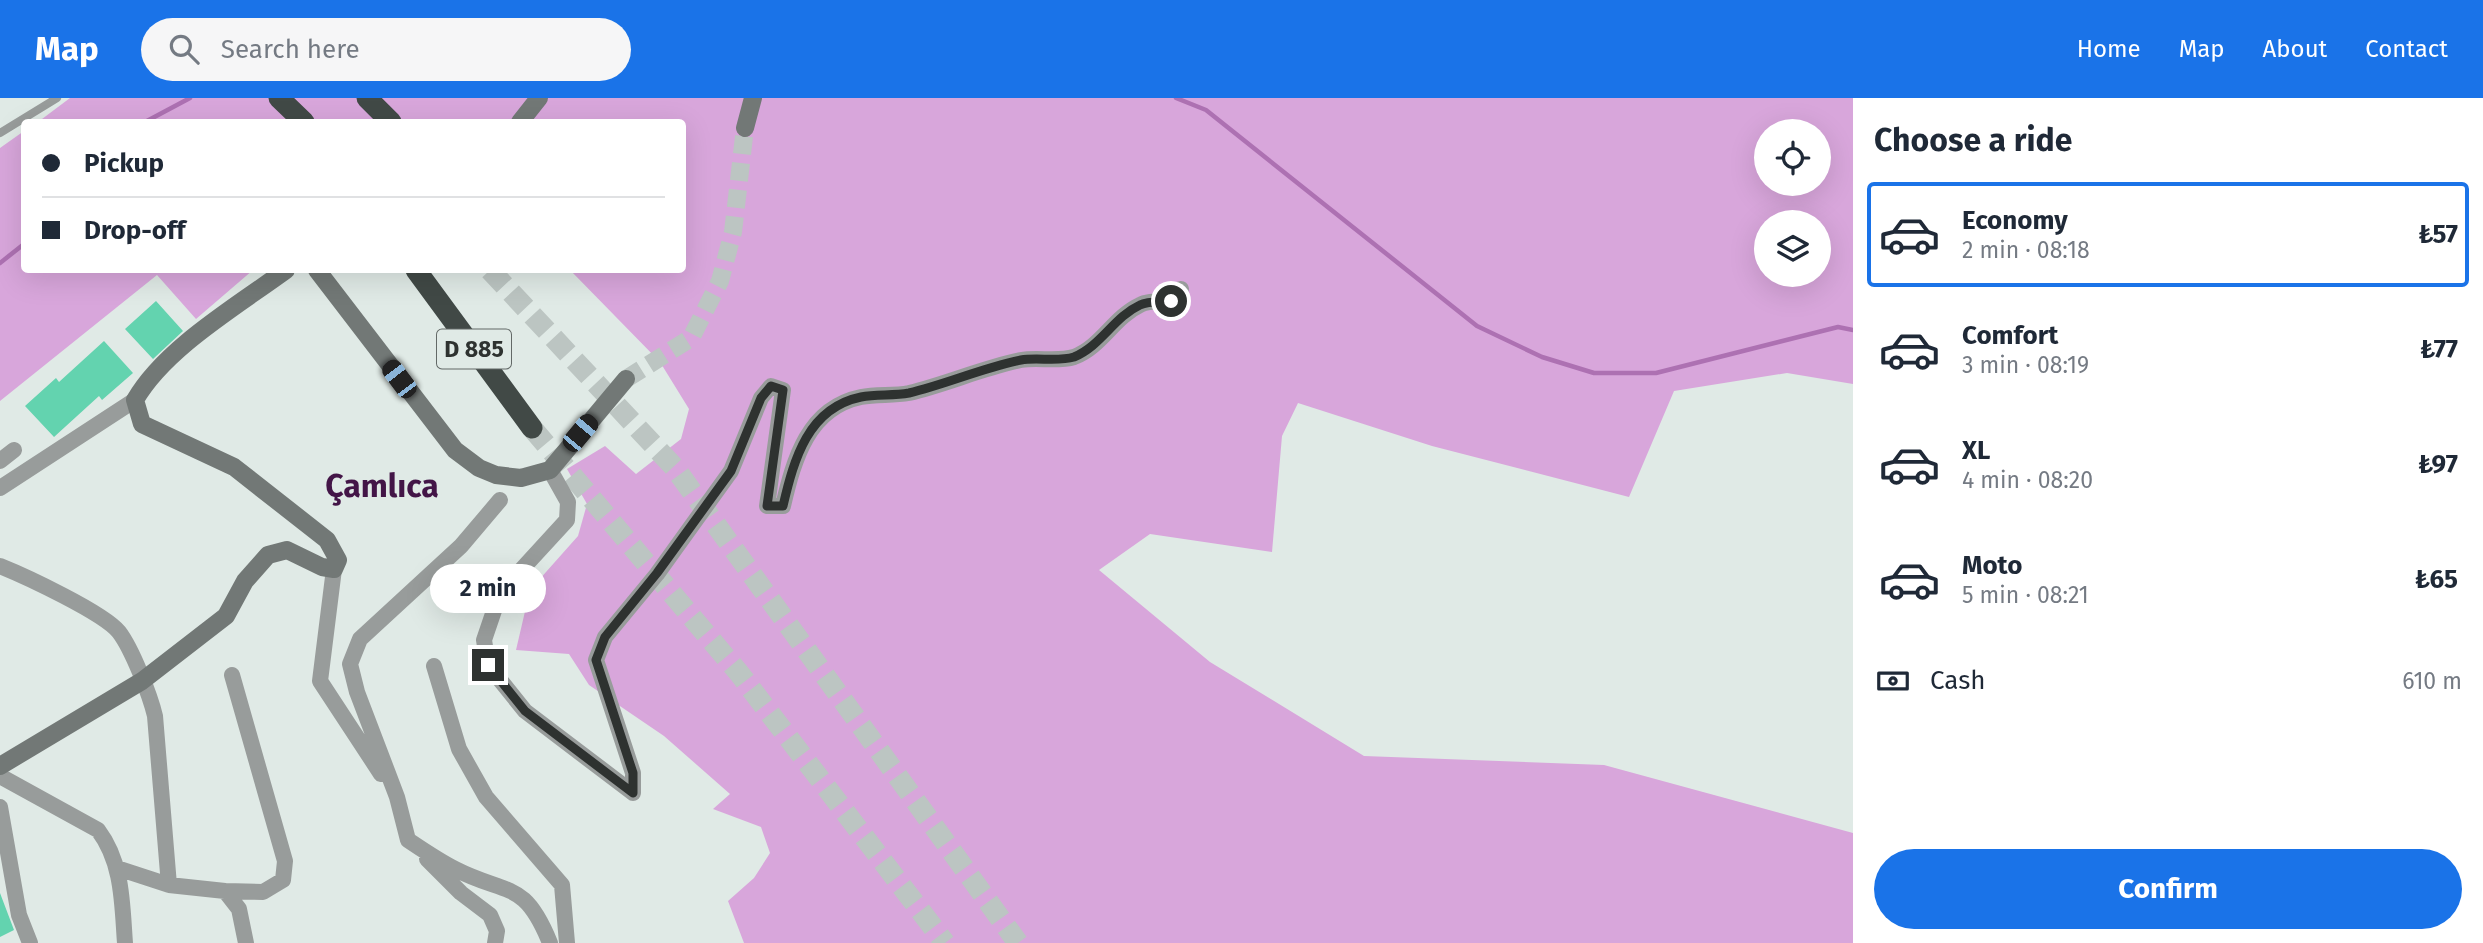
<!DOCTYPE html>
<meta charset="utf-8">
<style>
body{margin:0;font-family:"Fira Sans",sans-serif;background:#f6f6f7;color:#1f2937;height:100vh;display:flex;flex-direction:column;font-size:26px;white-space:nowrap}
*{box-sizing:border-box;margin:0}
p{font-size:23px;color:#747a83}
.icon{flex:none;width:38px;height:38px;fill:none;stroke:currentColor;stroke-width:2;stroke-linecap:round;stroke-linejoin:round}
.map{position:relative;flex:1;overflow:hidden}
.panel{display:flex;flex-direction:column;background:#fff;width:630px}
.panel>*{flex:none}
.banner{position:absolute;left:21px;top:21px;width:665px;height:154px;border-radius:7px;box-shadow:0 7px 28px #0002;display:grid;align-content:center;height:154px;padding:0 21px;background:#fff}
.fabs{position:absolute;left:1754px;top:21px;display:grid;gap:14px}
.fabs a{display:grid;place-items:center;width:77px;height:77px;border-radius:50%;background:#fff;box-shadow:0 7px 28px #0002;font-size:35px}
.end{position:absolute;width:32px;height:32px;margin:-16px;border:9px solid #2e3230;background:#fff;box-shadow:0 0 0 4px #fff}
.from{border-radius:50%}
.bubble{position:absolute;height:49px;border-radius:24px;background:#fff;box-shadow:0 7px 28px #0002;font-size:23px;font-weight:700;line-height:49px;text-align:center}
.car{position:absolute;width:21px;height:42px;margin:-21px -10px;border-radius:9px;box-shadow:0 0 5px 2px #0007;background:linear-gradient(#222 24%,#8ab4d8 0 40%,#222 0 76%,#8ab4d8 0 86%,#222 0)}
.banner b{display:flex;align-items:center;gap:24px;height:66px;font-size:26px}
.banner b+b{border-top:2px solid #e0e1e3}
.banner i{width:18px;height:18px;background:#1f2937}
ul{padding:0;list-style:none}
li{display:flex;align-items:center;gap:21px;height:105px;margin:0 14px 10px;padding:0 7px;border:4px solid transparent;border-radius:7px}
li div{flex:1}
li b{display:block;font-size:26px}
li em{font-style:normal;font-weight:700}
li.current{border-color:#1a73e8}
li>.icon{width:63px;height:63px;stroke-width:1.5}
h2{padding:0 21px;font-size:32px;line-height:84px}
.pay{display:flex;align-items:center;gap:18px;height:77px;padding:0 21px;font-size:26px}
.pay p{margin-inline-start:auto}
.action{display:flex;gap:14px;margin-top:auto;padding:14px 21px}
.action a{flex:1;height:80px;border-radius:42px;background:#1a73e8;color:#fff;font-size:28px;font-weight:700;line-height:80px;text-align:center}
header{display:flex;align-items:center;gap:42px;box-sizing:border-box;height:98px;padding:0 35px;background:#1a73e8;color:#fff}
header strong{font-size:33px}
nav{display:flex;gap:38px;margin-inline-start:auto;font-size:24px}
.search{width:490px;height:63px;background:#f6f6f7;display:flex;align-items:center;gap:18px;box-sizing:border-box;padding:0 24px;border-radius:38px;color:#747a83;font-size:26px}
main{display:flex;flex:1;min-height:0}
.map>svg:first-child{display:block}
.green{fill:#d8a6db;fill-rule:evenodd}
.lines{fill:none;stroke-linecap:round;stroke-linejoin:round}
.stream{stroke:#ad71b2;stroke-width:4.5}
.building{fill:#63d3af}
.secondary-tunnel{stroke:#bcc5c2;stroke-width:18;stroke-dasharray:18 9;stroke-linecap:butt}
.highway-tunnel{stroke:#bcc5c2;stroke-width:21;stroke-dasharray:21 10;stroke-linecap:butt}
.lane{stroke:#989c9b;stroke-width:8}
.street{stroke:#989c9b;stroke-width:16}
.secondary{stroke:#727876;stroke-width:18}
.highway{stroke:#414946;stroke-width:21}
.route{stroke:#2e3230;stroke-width:9}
.labels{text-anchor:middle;stroke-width:7;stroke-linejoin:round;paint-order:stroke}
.shield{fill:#e0eae6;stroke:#636967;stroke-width:2}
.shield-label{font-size:23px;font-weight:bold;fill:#2e3230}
.district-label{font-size:32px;font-weight:bold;fill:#431547;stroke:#e0eae6}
</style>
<header>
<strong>Map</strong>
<div class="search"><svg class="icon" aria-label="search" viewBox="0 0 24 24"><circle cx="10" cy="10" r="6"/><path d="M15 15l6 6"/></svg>Search here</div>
<nav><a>Home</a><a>Map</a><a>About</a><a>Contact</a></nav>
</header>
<main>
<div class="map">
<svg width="1853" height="845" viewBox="0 0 1853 845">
<rect width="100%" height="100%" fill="#e0eae6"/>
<path class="green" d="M70 0H1853V286L1787 275 1674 293 1629 399 1432 348 1298 305 1282 338 1272 454 1150 436 1099 472 1210 564 1364 658 1604 667 1853 735V845H744L728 803 754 780 770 755 761 729 713 711 730 696 664 638 589 587 569 556 516 552 530 492 578 438 587 406 567 371 605 348 636 376 681 341 689 311 660 264 570 172H682V24H38ZM1766 33H1818V86H1766ZM1766 124H1818V177H1766Z
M24 33V172H253L196 221 157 177 0 303V50Z"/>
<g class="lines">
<path class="stream" d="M1176 0 1206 12 1477 228 1542 259 1594 275H1656L1838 229 1853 232
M145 24 190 0
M0 165 24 146"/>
</g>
<path class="building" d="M156 203 183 233 153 261 125 231Z
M104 243 133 275 102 302 99 298 54 339 25 308 56 280 59 284Z
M0 795 14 832 0 839Z"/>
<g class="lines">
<path class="secondary-tunnel" d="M626 281 691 240 720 183 733 134 745 30"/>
<path class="highway-tunnel" d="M490 172 675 370 1018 845
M532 330 739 575 945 845"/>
<path class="lane" d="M0 35 57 0"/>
<path class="street" d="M0 363 14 352
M550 372 568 404 567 422 500 495 484 542 488 567 525 613 633 695
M0 390 135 302
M500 402 461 448 360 541 350 566 357 594 397 699 408 742C423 752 439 763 455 771 508 798 524 781 550 845
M0 468C25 478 104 515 119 534 132 551 150 597 155 618L169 787 225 793 239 811 246 845
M334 471 320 583 381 676
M434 568 459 651 486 699 562 787 567 845
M0 678 98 732C123 765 122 806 125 845
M633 695V675L596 562 605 539 657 476 731 373 761 300 771 288 783 292 767 408H783C794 361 808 310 861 299 877 296 893 298 909 295 947 286 982 270 1021 262 1037 259 1058 264 1074 259 1101 249 1114 219 1140 207 1148 202 1162 204 1171 203L1181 191
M0 709 19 817 30 845
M427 761 461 795 490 817 497 833 495 845
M117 770 169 787
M225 793 263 794 283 782 285 763 232 577"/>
<path class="secondary" d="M520 24 539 0
M745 30 753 0
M317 172 455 352 479 370 496 377 521 380 550 372 626 281
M0 668 142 583 226 518 245 483 268 457 287 452 322 469 334 471 338 462 327 442 234 369 142 326 135 302C165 250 237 208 286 172"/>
<path class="highway" d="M279 0 304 24
M367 0 391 24
M416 172 532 330"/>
</g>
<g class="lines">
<path class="route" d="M488 567 525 613 633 695V675L596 562 605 539 657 475 731 373 761 300 771 288 783 292 767 408H783C794 361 808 310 861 299 877 296 893 298 909 295 947 286 982 270 1021 262 1037 259 1058 264 1074 259 1101 248 1114 219 1140 207 1148 203 1162 204 1171 203"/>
</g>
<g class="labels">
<rect class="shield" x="437" y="231.5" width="74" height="39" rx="5"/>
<g class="shield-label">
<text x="474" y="259">D 885</text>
</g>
<g class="district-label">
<text x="382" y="399">Çamlıca</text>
</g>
</g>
</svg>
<div class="fabs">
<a><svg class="icon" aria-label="locate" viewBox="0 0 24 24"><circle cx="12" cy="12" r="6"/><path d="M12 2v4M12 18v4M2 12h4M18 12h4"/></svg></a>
<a><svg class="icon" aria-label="layers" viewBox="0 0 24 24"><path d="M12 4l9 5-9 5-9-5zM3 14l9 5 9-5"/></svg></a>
</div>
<i class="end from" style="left:1171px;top:203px"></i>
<i class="end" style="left:488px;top:567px"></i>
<div class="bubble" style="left:430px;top:466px;width:116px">2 min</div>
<i class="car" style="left:399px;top:281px;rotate:323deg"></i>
<i class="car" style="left:580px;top:335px;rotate:40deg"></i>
<div class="banner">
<b><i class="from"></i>Pickup</b>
<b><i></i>Drop-off</b>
</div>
</div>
<section class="panel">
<h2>Choose a ride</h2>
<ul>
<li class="current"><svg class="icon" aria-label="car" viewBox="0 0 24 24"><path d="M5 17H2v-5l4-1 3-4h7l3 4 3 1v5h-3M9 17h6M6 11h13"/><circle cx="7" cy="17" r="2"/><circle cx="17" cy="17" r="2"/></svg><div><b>Economy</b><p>2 min · 08:18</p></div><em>₺57</em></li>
<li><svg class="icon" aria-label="car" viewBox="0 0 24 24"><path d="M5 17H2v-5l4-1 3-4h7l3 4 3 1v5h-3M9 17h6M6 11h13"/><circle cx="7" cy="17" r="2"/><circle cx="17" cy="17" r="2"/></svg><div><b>Comfort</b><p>3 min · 08:19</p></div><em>₺77</em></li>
<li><svg class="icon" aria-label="car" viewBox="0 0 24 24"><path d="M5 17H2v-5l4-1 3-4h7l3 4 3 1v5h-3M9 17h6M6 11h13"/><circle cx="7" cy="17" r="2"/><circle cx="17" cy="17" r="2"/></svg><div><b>XL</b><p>4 min · 08:20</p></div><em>₺97</em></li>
<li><svg class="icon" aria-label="car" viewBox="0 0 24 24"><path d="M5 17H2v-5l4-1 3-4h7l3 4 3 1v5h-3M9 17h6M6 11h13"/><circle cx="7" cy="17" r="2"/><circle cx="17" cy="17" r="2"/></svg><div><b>Moto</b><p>5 min · 08:21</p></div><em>₺65</em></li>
</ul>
<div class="pay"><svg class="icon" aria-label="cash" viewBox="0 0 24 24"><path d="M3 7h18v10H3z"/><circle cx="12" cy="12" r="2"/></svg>Cash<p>610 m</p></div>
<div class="action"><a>Confirm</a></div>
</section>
</main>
